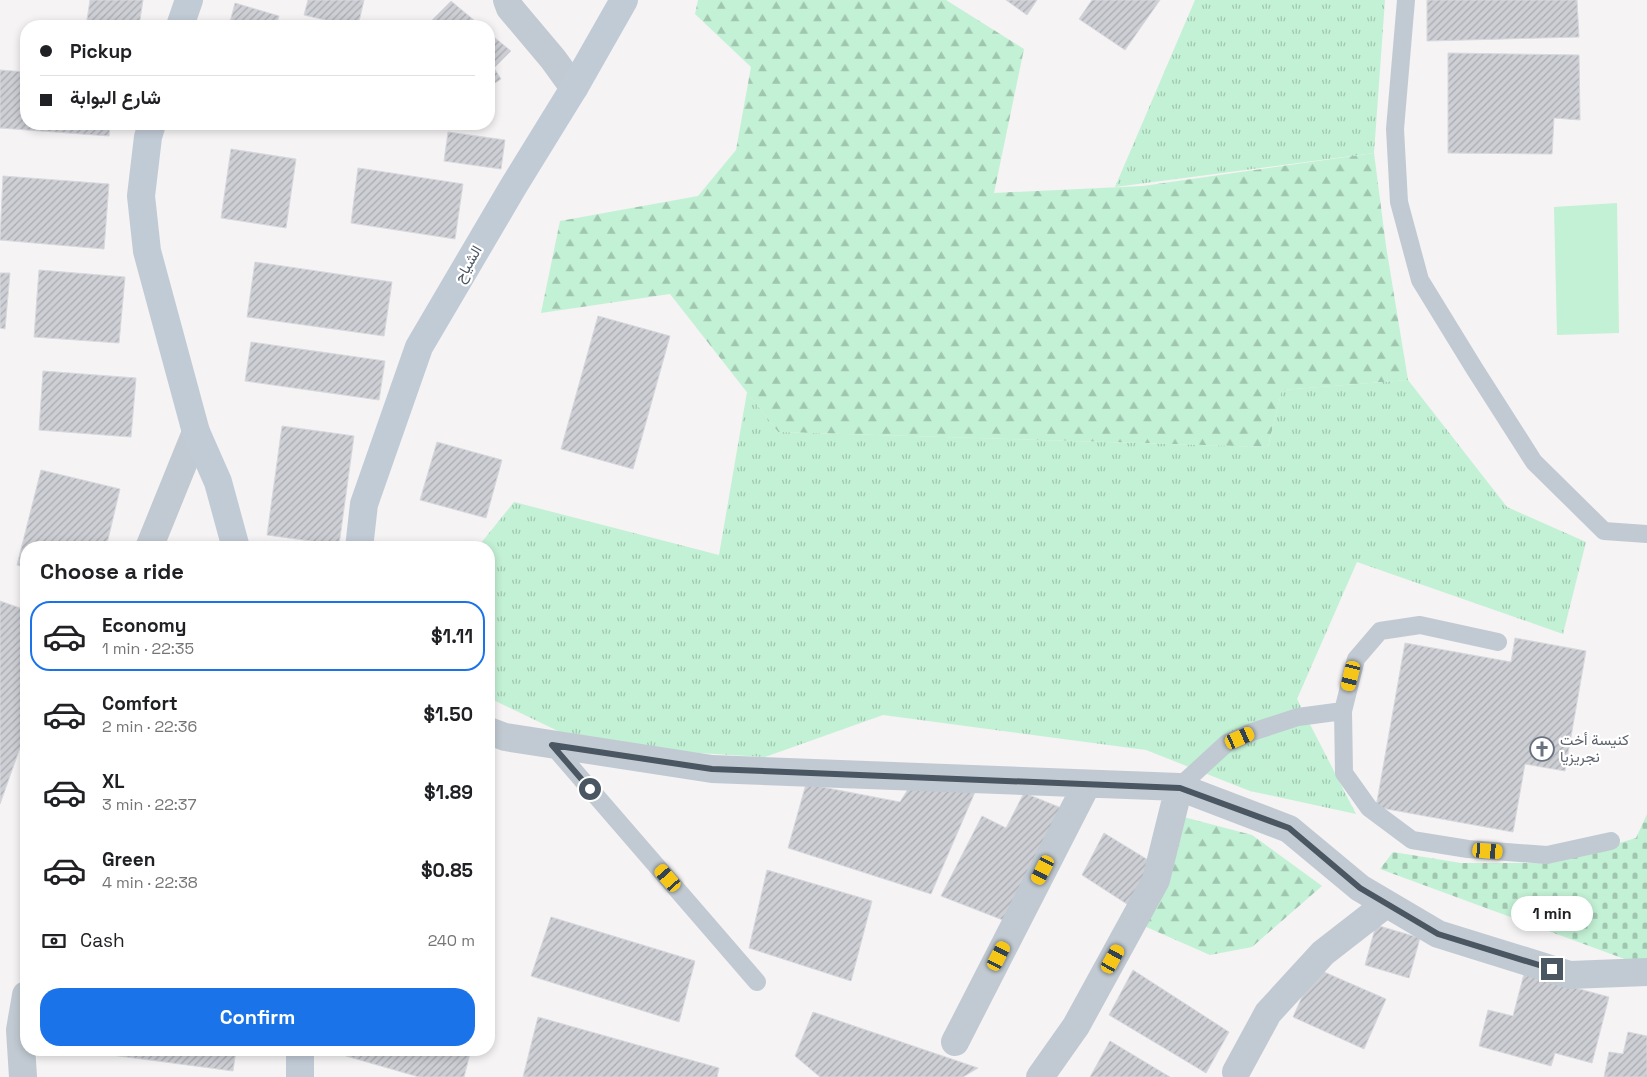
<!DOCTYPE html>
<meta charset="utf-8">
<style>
body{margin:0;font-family:"Space Grotesk",Vazirmatn,sans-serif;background:#f2f2f2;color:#202124;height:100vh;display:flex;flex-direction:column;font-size:19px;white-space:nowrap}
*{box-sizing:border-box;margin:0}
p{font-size:16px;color:#757577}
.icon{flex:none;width:28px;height:28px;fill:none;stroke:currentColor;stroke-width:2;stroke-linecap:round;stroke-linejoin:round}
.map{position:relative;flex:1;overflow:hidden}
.sheet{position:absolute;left:20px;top:541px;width:475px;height:515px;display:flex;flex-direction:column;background:#fff;border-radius:20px;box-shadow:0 2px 8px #0003}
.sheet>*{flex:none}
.top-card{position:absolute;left:20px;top:20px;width:475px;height:110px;border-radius:20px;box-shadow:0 2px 8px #0003;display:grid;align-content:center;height:110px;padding:0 20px;background:#fff}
.end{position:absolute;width:22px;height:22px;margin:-11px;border:6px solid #4a5661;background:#fff;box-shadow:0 0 0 2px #fff}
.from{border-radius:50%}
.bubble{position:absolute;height:35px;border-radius:18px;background:#fff;box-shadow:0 2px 8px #0003;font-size:16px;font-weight:700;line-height:35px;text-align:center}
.car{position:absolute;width:15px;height:30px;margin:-15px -8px;border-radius:6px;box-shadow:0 0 4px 1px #0007;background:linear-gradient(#f5c518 24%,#345 0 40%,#f5c518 0 76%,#345 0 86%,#f5c518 0)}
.top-card b{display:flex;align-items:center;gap:18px;height:48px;font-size:19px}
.top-card b+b{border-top:1px solid #e0e0e0}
.top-card i{width:12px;height:12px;background:#202124}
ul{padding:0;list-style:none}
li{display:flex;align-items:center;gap:15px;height:70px;margin:0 10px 8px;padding:0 10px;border:2px solid transparent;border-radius:20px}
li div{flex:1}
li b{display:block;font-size:19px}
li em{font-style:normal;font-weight:700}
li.active{border-color:#1a73e8}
li>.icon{width:45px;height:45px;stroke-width:1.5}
h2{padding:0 20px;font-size:22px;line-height:60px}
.pay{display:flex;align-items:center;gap:12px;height:55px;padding:0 20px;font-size:19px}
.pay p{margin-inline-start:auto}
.cta{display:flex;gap:10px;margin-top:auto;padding:10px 20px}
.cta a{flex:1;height:58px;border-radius:20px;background:#1a73e8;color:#fff;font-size:20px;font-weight:700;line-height:58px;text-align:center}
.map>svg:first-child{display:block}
.forest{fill:url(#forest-firs)}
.cemetery{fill:url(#cemetery-stones)}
.park{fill:url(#park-tufts)}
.pitch{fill:#c3f1d5}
.building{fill:url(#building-hatch);stroke:#d7d9de}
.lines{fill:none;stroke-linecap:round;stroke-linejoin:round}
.lane{stroke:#c1cad2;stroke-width:18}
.street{stroke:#c1cad2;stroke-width:28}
.secondary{stroke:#c1cbd6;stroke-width:28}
.route{stroke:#4a5661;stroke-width:6}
.labels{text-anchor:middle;stroke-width:4.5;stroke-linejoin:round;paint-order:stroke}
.street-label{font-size:15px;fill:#4a5661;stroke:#fff}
.worship-label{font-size:15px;fill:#5b616d;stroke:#fff;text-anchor:start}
</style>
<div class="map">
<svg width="1647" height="1077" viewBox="0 0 1647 1077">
<defs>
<pattern id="forest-firs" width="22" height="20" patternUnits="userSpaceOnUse" patternTransform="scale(1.25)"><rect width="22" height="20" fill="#c3f1d5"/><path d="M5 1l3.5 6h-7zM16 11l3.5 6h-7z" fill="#a0c6b0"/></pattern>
<pattern id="cemetery-stones" width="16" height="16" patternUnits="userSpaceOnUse" patternTransform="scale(1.25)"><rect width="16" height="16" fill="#c3f1d5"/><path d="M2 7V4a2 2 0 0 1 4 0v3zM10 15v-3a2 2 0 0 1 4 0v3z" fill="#a0c6b0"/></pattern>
<pattern id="park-tufts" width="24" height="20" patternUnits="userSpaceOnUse" patternTransform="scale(1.25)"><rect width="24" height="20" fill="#c3f1d5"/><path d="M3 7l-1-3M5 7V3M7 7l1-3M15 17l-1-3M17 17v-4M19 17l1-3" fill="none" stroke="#a0c6b0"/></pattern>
<pattern id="building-hatch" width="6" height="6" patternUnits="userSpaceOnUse" patternTransform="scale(1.25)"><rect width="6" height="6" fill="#cdcfd5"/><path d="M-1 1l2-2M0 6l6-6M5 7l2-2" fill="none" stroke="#a8abb0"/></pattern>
</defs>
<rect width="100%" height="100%" fill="#f5f3f3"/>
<path class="forest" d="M698 0H946L1024 49 994 193 1143 186 1374 153 1386 246 1408 380 1282 390 1268 447 778 432 670 294 541 313 560 221 698 196 736 150 751 67 695 14Z
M1176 815 1252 835 1322 886 1252 947 1210 955 1144 926Z"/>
<path class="cemetery" d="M1647 814V961H1630L1380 869 1393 852 1461 863H1552L1636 838Z"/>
<path class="park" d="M1195 0H1385L1374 153 1115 187Z
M1408 380 1507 507 1586 542 1563 634 1357 562 1297 699 1356 814 1250 791 1146 750 883 715 765 757 650 750 560 732 489 698V548H477L514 502 719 555 747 392 778 432 1268 447 1282 390Z"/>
<path class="pitch" d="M1617 203 1619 333 1557 335 1554 207Z"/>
<path class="building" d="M90 0H143L139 26H86Z
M308 0H364L358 26H351L304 15Z
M1006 0H1037L1027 15Z
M1092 0H1160L1125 50 1079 19Z
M1427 0H1577L1579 37 1427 41Z
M451 1 481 26H432L429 23Z
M235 3 279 16 276 26H229Z
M489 33 511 51 494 68 501 79 489 87Z
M1448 53 1579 55 1580 120 1554 118 1552 154 1448 153Z
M0 70 26 72V124H110L109 136 0 128Z
M448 132 505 140 501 169 444 161Z
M231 149 296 159 286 228 221 218Z
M358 168 463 184 455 239 351 223Z
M3 176 109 184 104 249 0 240Z
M255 262 392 282 384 336 247 317Z
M39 270 125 277 119 343 34 337Z
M0 273H10L5 329 0 328Z
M598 316 670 336 633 469 561 449Z
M251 342 385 361 379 400 245 381Z
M43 371 136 378 131 437 39 430Z
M282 426 354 436 339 545 267 535Z
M437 442 502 460 486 518 420 500Z
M41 470 120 489 106 548H26V568L17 565Z
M0 601 26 610V731L0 804Z
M1515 638 1586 651 1565 771 1525 764 1513 832 1376 807 1405 643 1511 662Z
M919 772 978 785 931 894 788 848 806 784 900 802Z
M1024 793 1064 809 1008 922 941 896 982 816 1006 828Z
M1104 833 1153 863 1133 908 1082 875Z
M767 870 872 901 851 981 749 948Z
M551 917 695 961 679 1022 531 976Z
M1376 925 1420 938 1409 978 1365 965Z
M1315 968 1386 999 1364 1049 1293 1017Z
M1133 970 1229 1032 1206 1073 1109 1015Z
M1524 974 1609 997 1592 1063 1555 1053 1551 1066 1479 1046 1488 1010 1513 1016Z
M813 1012 978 1068 963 1077H820L795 1056Z
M538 1017 719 1068 717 1077H523Z
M1628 1032 1647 1036V1077H1604L1609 1052 1623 1054Z
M1110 1041 1170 1077H1090Z
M74 1050H236L233 1071Z
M348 1050H471L464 1077H419L346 1056Z"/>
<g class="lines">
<path class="lane" d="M1406 0 1395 129 1399 202 1420 280 1474 368 1534 462 1604 531 1647 534
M1498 642 1420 625 1380 631 1356 659 1343 711 1344 773 1369 808 1412 840 1468 849 1547 855 1611 841
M552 745 757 982
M1179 787 1227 743 1252 732 1298 717 1343 711"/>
<path class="street" d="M507 0 510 8 553 59 574 88
M149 548 196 432
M489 731 505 737 712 769 1179 787 1289 829 1360 888 1438 934 1570 975 1647 972
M955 1042 1087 784
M1236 1072 1268 1013 1323 953 1386 904
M23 1077 20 1030 26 995
M1040 1077 1076 1026 1156 880 1179 787"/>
<path class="secondary" d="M180 26 189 0
M152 124 148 137 141 196 147 251 196 432 218 482 236 548
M359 548 364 504 419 347 513 187 574 88 624 0
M300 1077V1050"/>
</g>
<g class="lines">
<path class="route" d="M590 789 552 745 712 769 1180 788 1289 828 1360 888 1438 934 1552 969"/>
</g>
<defs>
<g id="church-ring" transform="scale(1.25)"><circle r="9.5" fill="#fff" stroke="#6b7280" stroke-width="1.5"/><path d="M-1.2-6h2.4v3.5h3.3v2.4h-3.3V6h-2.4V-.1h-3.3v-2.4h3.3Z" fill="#6b7280"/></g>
</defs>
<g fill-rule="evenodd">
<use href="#church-ring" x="1542" y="749"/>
</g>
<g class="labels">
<g class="street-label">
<text transform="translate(468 264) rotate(-60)" y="5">الشياح</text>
</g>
<g class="worship-label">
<text x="1560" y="745">كنيسة أخت<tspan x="1560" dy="17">نجريزيا</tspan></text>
</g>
</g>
</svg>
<i class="end from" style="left:590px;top:789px"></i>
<i class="end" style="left:1552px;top:969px"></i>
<div class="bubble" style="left:1511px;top:896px;width:82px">1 min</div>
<i class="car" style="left:1351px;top:676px;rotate:194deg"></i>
<i class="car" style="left:1240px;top:738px;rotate:66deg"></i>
<i class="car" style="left:1488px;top:851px;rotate:94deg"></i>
<i class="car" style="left:1043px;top:870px;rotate:207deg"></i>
<i class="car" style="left:668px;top:878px;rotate:319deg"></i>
<i class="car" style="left:999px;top:956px;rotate:27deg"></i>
<i class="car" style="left:1113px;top:959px;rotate:29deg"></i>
<div class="top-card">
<b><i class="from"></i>Pickup</b>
<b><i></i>شارع البوابة</b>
</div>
<section class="sheet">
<h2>Choose a ride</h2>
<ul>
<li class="active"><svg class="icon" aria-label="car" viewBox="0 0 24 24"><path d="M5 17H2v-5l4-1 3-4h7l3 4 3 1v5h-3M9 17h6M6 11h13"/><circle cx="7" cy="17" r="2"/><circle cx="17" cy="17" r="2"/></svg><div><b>Economy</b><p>1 min · 22:35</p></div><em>$1.11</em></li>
<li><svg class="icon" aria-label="car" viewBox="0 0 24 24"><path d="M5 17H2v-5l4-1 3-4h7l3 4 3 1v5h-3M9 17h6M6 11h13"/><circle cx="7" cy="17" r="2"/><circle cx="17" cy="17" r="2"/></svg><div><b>Comfort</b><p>2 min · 22:36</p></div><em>$1.50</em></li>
<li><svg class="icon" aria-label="car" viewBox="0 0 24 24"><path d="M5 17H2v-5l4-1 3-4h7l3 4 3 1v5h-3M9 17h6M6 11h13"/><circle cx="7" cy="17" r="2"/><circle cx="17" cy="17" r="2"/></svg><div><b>XL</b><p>3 min · 22:37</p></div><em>$1.89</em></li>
<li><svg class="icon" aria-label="car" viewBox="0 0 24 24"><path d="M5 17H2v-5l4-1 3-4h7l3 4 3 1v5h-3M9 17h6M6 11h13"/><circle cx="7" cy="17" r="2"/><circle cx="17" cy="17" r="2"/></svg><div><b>Green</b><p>4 min · 22:38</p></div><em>$0.85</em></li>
</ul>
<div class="pay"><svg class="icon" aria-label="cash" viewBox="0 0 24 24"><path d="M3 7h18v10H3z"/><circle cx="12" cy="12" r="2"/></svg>Cash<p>240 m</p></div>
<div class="cta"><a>Confirm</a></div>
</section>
</div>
